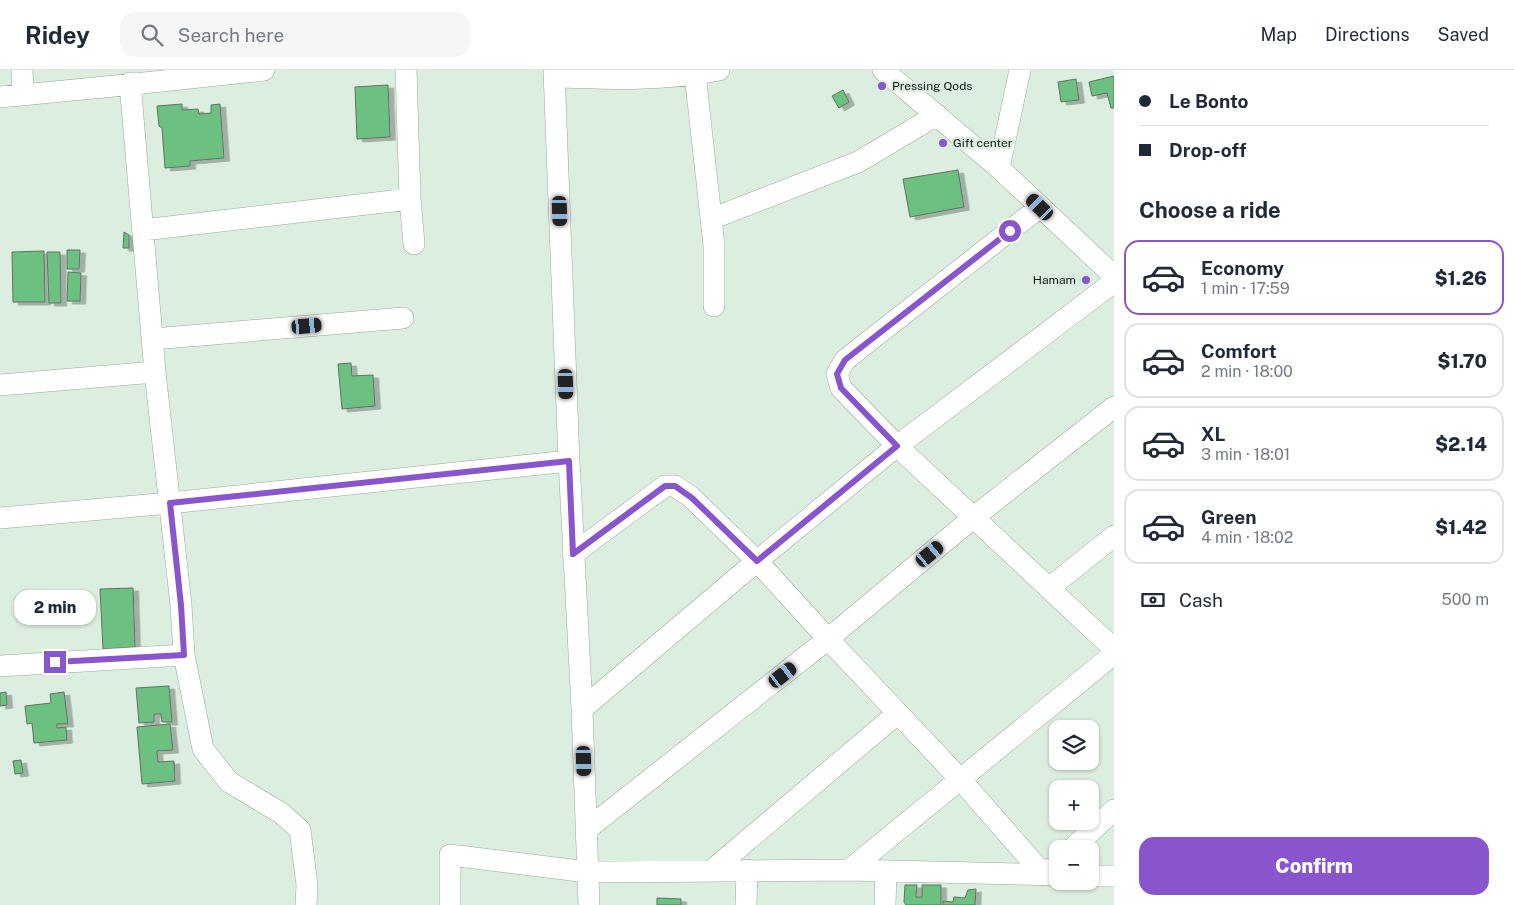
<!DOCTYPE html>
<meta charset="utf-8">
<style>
body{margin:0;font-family:"Public Sans",sans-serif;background:#f6f6f7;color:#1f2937;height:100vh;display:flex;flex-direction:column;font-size:19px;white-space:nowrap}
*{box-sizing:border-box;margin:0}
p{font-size:16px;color:#747a83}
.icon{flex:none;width:28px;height:28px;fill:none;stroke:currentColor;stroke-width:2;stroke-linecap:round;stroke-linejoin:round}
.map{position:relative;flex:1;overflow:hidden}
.side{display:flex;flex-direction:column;background:#fff;width:400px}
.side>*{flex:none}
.hud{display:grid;align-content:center;height:110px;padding:0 25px;background:#fff}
.buttons{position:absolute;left:1049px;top:650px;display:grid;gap:10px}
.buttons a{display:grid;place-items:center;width:50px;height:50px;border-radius:10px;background:#fff;box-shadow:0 1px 4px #0004;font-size:25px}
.end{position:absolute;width:22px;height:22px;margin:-11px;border:6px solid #8955cd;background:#fff;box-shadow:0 0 0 2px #fff}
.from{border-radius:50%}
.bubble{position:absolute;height:35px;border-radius:15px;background:#fff;box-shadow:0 1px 4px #0004;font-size:16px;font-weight:800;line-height:35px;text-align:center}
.car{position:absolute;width:15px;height:30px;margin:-15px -8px;border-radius:6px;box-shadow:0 0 4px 1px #0007;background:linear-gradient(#222 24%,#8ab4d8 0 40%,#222 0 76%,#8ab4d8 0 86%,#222 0)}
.hud b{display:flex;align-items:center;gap:18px;height:48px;font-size:19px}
.hud b+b{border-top:1px solid #e0e1e3}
.hud i{width:12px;height:12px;background:#1f2937}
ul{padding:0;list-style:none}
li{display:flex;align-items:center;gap:15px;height:75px;margin:0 10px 8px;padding:0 15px;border:2px solid #e0e1e3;border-radius:15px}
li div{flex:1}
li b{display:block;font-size:19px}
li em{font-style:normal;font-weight:800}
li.current{border-color:#8955cd}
li>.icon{width:45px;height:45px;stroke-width:1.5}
h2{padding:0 25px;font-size:22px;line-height:60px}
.pay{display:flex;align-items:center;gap:12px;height:55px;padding:0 25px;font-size:19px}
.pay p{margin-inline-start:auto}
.action{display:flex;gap:10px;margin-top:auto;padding:10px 25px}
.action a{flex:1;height:58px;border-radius:15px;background:#8955cd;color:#fff;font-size:20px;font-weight:800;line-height:58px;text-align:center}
header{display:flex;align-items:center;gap:30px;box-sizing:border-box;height:70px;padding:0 25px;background:#fff;border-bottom:1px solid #e0e1e3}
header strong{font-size:24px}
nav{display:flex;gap:28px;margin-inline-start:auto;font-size:18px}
.search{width:350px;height:45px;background:#f6f6f7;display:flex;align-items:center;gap:12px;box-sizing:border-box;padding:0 18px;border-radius:15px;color:#747a83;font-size:19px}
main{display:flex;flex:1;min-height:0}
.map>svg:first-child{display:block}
.building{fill:#6cc181;stroke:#617064;filter:url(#shadow)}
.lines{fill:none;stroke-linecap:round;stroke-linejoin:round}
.minor-casing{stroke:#98a99b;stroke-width:22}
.minor{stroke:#fff;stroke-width:21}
.route{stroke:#8955cd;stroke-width:6}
.poi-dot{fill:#8955cd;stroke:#dceedf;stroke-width:2}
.labels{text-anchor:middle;stroke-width:5;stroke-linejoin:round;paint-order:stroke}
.poi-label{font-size:12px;fill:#0d130e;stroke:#dceedf;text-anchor:start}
</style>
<header>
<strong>Ridey</strong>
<div class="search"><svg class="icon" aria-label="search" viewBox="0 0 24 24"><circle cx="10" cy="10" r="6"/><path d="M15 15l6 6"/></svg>Search here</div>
<nav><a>Map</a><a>Directions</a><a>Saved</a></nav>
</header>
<main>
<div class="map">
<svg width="1114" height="835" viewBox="0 0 1114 835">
<defs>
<filter id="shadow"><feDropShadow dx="5.5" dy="3" stdDeviation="0" flood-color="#0004"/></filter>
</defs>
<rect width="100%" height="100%" fill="#dceedf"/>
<path class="building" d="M1114 6V38H1111L1107 23 1092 26 1089 12Z
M1076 9 1079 30 1061 32 1058 12Z
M388 15 390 67 357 69 355 17Z
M843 20 849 32 839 38 832 26Z
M182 34V40L198 39 199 44 211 43V35L220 34 224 88 190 91V96L165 98 162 58 159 56 157 36Z
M958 100 964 137 910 147 903 109Z
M124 162 129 165V178H123Z
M67 180H80L79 199H67Z
M44 181 45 232H13L12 182Z
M47 182H60L61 233H49Z
M68 202 81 203 80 231H67Z
M351 293 352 306 373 305 375 336 342 339 338 294Z
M133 518 135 577 103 579 100 519Z
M169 616 172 652H162L161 644H154V652L139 653 136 618Z
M6 622 7 635 0 636V623Z
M64 622 68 654H57V658L66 657 67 670 34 673 32 653 27 654 25 636 51 633 50 624Z
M170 654 173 680 157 681 158 692 174 691 175 711 142 714 137 657Z
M21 690 23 703 15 704 13 691Z
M905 815H917L916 827H922V815H941V835H906L904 832Z
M976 819 975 835H943V831L953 832 954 827 965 828 968 820Z
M657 828 681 829V835H657Z"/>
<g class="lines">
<g class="minor-casing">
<path id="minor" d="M22 0 23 24
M406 0 410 129 414 174
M554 0 569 391 582 639
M883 0 999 98 1114 206
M695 4 714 175V236
M555 7C612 9 662 11 719 0
M0 27C88 19 176 10 264 0
M999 98 1020 0
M1040 137 845 290 837 304 841 318 897 376 1114 579
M711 149 858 92 937 45
M143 160 410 129
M153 269 403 248
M0 315 155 302
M0 448 170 433 569 391
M573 484 665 416H675L691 427 757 491 828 569 974 447 1114 337
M1049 518 1114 466
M184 585 203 679 229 712 281 743 300 760 307 815 306 835
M0 596 184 585 181 535 155 302 130 13
M586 760 828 569 960 709 1044 805 1050 799
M1072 779 1114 740
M849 800 1114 584
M711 801 898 643
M1090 806H1114
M450 835V785L588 802 849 800 1058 805
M589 835 582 639 757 491 897 376 1114 212
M746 835 747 800
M885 835 886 801"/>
</g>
<use href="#minor" class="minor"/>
</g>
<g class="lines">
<path class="route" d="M55 592 184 585 181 535 170 433 569 391 573 484 665 416H675L692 428 757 491 897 376 841 318 837 304 845 290 1010 161"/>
</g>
<g class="poi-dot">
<circle cx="882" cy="16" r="5"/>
<circle cx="943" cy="73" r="5"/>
<circle cx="1086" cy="210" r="5"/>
</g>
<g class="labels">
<g class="poi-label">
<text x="892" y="20">Pressing Qods</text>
<text x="953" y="77">Gift center</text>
<text x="1076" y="214" text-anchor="end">Hamam</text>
</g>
</g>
</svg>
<div class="buttons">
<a><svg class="icon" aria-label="layers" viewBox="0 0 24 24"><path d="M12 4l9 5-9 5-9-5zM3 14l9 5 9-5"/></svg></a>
<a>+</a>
<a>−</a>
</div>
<i class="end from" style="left:1010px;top:161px"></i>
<i class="end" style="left:55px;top:592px"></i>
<div class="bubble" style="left:14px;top:520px;width:82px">2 min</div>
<i class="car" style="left:1040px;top:137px;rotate:314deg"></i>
<i class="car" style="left:560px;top:141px;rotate:178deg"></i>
<i class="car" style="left:307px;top:256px;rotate:85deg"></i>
<i class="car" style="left:566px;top:314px;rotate:178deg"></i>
<i class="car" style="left:930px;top:484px;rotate:50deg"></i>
<i class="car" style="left:783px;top:605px;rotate:52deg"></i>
<i class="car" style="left:584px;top:691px;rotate:178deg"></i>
</div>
<section class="side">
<div class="hud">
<b><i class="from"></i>Le Bonto</b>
<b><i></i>Drop-off</b>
</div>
<h2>Choose a ride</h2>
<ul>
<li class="current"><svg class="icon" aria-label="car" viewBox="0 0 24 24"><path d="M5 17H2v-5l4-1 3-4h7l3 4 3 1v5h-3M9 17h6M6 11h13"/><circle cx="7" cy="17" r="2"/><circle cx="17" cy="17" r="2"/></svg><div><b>Economy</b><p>1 min · 17:59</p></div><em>$1.26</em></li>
<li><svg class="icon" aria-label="car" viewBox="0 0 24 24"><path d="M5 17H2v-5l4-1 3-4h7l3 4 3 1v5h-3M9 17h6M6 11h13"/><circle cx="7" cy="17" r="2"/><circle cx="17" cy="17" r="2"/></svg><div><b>Comfort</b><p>2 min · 18:00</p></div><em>$1.70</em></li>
<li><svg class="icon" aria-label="car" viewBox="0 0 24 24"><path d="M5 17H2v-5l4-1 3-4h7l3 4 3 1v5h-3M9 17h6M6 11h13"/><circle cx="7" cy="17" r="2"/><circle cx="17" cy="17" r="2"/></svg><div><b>XL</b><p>3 min · 18:01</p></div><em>$2.14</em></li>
<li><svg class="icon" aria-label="car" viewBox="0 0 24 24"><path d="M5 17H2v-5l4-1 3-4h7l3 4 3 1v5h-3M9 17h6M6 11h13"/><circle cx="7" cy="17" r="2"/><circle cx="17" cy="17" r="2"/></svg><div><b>Green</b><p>4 min · 18:02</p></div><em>$1.42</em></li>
</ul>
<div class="pay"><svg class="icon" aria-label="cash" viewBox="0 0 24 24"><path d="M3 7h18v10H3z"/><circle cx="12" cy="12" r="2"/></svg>Cash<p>500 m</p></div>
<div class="action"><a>Confirm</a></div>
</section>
</main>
